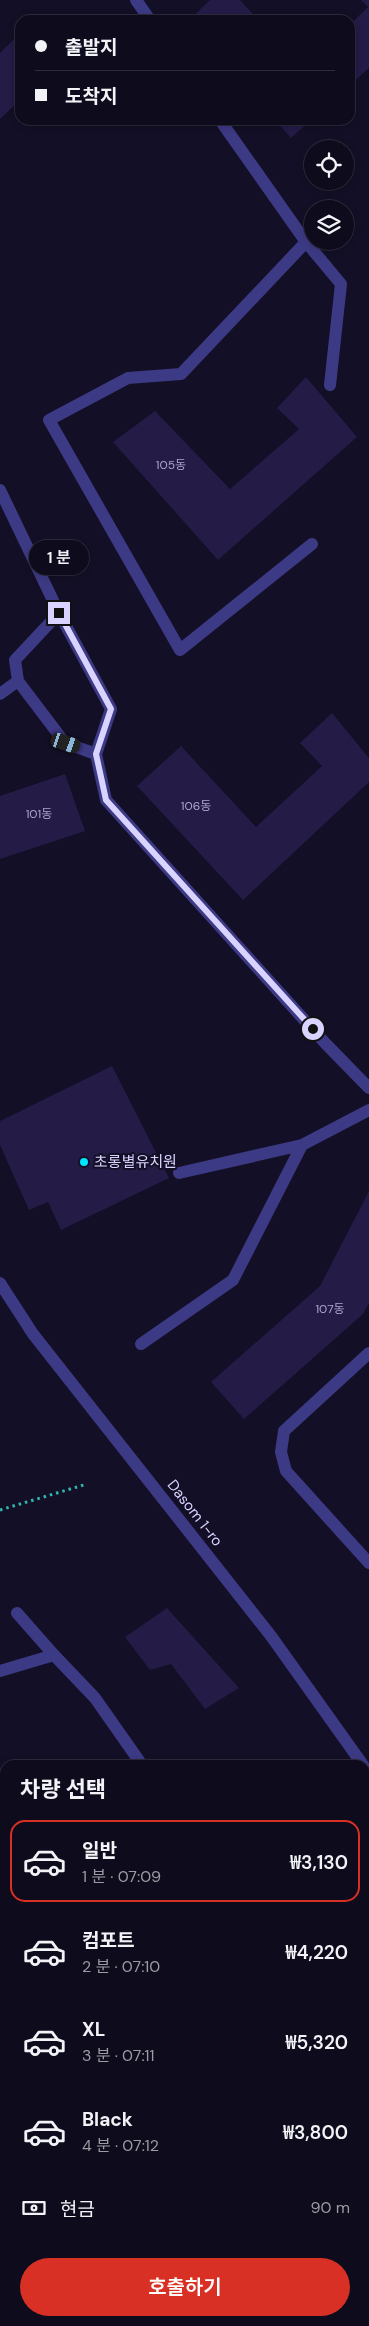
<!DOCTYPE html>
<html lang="ko">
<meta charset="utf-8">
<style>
body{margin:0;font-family:"DM Sans","Noto Sans KR",sans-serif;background:#171425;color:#f1f3f6;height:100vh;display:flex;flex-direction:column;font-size:19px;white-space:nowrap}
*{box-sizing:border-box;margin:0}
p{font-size:16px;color:#9b9ba3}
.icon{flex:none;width:28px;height:28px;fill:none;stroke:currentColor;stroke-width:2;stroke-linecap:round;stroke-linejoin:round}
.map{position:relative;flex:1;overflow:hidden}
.drawer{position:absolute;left:0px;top:1760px;width:370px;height:566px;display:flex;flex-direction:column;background:#0e0b1c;border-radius:15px 15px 0 0;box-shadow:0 2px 8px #0003,0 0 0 1px #2e2b3b}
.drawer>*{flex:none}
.banner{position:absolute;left:15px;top:15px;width:340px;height:110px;border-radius:15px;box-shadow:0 2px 8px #0003,0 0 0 1px #2e2b3b;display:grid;align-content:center;height:110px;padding:0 20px;background:#0e0b1c}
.fabs{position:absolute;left:304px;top:140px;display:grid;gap:10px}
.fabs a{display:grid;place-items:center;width:50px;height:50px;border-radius:50%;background:#0e0b1c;box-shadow:0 2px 8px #0003,0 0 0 1px #2e2b3b;font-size:25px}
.end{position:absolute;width:22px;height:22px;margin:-11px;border:6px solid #d9d4ff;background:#111;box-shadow:0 0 0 2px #111}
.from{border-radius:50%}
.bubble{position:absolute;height:35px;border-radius:18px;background:#0e0b1c;box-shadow:0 2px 8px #0003,0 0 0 1px #2e2b3b;font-size:16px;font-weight:600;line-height:35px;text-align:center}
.car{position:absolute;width:15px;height:30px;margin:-15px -8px;border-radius:6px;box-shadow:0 0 4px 1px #0007;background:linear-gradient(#222 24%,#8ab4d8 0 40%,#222 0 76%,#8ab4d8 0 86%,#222 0)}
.banner b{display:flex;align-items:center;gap:18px;height:48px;font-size:19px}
.banner b+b{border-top:1px solid #2e2b3b}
.banner i{width:12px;height:12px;background:#f1f3f6}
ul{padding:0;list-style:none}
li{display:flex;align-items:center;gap:15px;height:82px;margin:0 10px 8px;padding:0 10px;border:2px solid transparent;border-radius:15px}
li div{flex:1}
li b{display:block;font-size:19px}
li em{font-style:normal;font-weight:600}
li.selected{border-color:#d93025}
li>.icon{width:45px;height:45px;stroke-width:1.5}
h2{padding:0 20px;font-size:22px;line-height:60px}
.pay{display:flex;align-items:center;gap:12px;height:55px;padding:0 20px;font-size:19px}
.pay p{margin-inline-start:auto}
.action{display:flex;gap:10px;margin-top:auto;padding:10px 20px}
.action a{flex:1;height:58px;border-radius:30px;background:#d93025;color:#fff;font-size:20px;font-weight:600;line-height:58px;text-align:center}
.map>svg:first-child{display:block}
.building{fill:#241b47}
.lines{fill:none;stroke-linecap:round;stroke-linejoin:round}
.path{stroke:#2fb8b0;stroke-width:3;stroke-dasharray:2.5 4;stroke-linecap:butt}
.service{stroke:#3d3a85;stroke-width:12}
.minor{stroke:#3d3a85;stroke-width:12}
.tertiary{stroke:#3d3a85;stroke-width:12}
.route{stroke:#d9d4ff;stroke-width:6}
.poi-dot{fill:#00e5ff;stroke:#130f26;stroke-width:2}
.labels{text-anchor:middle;stroke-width:4;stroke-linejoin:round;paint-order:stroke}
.number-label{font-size:12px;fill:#aca6d1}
.poi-label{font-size:15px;fill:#d9d4ff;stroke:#130f26;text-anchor:start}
.street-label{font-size:15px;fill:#d9d4ff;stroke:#130f26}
</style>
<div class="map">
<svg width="369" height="2326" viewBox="0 0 369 2326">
<rect width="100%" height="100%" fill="#130f26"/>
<path class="building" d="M210 0H240L258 20H189Z
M361 0H369V68L350 85V25L368 7Z
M20 33V100L0 119V53Z
M275 120H311L291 138Z
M306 377 357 437 218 560 113 442 155 411 230 489 299 429 277 408Z
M332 713 369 758V782L243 900 137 786 181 746 256 827 322 766 300 743Z
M65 774 85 831 0 859V796Z
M112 1066 169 1178 61 1230 48 1202 29 1210 0 1145V1121Z
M369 1191V1303L363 1314 244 1419 211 1382 320 1286Z
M167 1608 239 1688 205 1709 171 1664 150 1670 125 1637Z
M365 1874H369V1967L365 1961Z"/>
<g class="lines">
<path class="path" d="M0 1510 87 1484"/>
<path class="service" d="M136 0 150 20
M220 120 306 242 341 284 330 385
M306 242 181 374 128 378 49 420 180 650 312 544
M0 490 59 613 111 709 96 754 106 800 326 1044 369 1088
M18 681 15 660 59 613
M0 694 18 681 65 743 96 754
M179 1173 302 1145 369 1110
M141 1344 233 1280 302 1145
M369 1353 284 1431 281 1452 286 1471 369 1563"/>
<path class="minor" d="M17 1613 54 1655
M0 1671 54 1655 95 1698 142 1765
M365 1819 369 1817
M0 1935 5 1933
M0 2204 5 2202"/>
<path class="tertiary" d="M0 1283 33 1334 271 1636 363 1765"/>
</g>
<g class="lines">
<path class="route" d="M59 613 111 709 96 754 106 800 313 1029"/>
</g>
<circle class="poi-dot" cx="84" cy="1162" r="5"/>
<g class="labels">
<g class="number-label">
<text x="171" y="469">105동</text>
<text x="196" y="810">106동</text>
<text x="39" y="818">101동</text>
<text x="330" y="1313">107동</text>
</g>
<g class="poi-label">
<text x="94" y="1167">초롱별유치원</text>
</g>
<g class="street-label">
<text transform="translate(195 1513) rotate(52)" y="5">Dasom 1-ro</text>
</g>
</g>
</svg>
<div class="fabs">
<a><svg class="icon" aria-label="locate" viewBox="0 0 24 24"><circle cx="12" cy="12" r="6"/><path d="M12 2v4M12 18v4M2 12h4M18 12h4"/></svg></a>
<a><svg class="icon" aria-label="layers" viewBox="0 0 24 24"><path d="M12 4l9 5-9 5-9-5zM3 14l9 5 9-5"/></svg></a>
</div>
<i class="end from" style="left:313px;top:1029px"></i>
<i class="end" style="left:59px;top:613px"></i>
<div class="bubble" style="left:29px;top:540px;width:60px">1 분</div>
<i class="car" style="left:66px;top:743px;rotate:109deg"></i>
<div class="banner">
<b><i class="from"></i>출발지</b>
<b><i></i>도착지</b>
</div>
<section class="drawer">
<h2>차량 선택</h2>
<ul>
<li class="selected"><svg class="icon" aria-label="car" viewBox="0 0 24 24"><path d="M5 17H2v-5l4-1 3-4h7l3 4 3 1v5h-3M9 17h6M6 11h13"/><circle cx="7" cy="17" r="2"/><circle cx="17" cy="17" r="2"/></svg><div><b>일반</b><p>1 분 · 07:09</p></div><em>₩3,130</em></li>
<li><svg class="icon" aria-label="car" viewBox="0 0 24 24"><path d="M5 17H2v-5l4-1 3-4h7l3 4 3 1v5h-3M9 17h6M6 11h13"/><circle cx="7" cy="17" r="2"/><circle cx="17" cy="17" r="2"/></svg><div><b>컴포트</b><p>2 분 · 07:10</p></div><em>₩4,220</em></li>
<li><svg class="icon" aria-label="car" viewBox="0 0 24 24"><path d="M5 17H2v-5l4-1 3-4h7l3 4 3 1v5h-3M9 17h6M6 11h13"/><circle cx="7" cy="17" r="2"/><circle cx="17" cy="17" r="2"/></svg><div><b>XL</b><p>3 분 · 07:11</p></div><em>₩5,320</em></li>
<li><svg class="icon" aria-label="car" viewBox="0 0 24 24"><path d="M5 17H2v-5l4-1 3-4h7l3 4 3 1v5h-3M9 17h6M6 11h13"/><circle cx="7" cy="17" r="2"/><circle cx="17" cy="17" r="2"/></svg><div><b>Black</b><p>4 분 · 07:12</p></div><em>₩3,800</em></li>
</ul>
<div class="pay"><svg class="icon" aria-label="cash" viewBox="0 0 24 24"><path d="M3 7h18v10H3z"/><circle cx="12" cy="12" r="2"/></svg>현금<p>90 m</p></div>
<div class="action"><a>호출하기</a></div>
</section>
</div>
